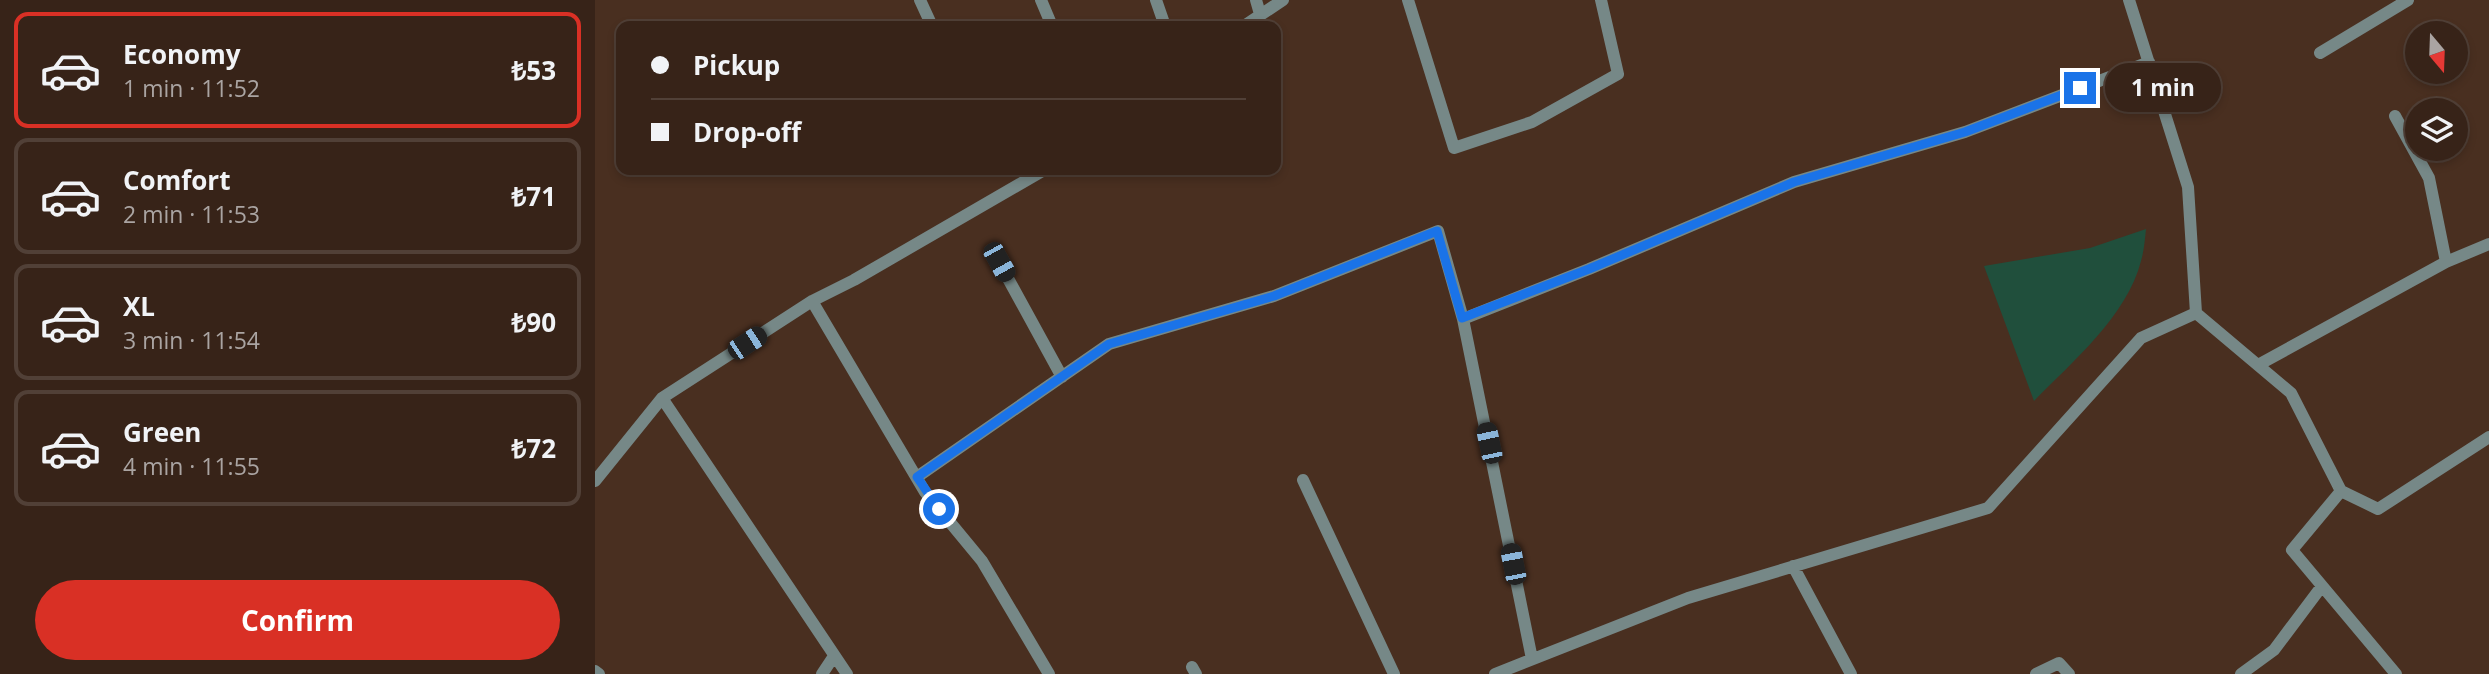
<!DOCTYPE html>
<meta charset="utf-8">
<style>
body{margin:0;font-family:"Open Sans",sans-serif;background:#422f25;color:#f1f3f6;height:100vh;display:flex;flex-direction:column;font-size:26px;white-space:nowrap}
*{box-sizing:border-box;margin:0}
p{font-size:23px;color:#aaa4a2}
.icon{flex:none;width:38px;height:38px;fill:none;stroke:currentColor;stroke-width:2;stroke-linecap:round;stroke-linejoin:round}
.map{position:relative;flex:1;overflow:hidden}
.details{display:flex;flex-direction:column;background:#372318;width:595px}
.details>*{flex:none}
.hud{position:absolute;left:21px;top:21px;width:665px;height:154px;border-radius:14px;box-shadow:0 4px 10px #0003,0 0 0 2px #514037;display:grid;align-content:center;height:154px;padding:0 35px;background:#372318}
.needle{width:46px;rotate:161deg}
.fabs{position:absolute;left:1810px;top:21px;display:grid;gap:14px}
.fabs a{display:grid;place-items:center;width:63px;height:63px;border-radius:50%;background:#372318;box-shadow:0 4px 10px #0003,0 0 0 2px #514037;font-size:35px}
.end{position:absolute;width:32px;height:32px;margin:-16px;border:9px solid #1a73e8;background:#fff;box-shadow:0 0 0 4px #fff}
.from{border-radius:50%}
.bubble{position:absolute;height:49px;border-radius:24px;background:#372318;box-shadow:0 4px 10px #0003,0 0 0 2px #514037;font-size:23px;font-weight:700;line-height:49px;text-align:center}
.car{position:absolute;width:21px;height:42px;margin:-21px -10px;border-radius:9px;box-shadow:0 0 5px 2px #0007;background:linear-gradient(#222 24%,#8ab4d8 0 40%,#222 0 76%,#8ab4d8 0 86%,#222 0)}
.hud b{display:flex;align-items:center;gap:24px;height:66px;font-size:26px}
.hud b+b{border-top:2px solid #514037}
.hud i{width:18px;height:18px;background:#f1f3f6}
ul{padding:12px 0 0;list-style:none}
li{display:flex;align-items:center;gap:21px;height:116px;margin:0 14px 10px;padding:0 21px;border:4px solid #514037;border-radius:14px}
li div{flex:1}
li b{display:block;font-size:26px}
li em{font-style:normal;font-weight:700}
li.on{border-color:#d93025}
li>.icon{width:63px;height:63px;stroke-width:1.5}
.primary-button{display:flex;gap:14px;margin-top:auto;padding:14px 35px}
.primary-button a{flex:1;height:80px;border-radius:42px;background:#d93025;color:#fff;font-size:28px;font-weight:700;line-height:80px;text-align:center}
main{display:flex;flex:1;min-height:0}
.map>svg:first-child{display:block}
.green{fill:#204f3c}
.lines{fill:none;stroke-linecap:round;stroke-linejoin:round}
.minor{stroke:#768887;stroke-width:12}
.route{stroke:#1a73e8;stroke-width:9}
</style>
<main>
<section class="details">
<ul>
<li class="on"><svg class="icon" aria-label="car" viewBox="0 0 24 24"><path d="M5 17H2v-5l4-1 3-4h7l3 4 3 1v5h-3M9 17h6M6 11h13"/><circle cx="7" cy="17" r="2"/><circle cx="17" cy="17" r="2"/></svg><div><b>Economy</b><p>1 min · 11:52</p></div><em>₺53</em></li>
<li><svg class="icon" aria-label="car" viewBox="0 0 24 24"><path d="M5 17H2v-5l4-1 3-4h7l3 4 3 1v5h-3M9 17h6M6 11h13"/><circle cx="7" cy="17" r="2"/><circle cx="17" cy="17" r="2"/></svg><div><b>Comfort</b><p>2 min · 11:53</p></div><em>₺71</em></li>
<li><svg class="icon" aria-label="car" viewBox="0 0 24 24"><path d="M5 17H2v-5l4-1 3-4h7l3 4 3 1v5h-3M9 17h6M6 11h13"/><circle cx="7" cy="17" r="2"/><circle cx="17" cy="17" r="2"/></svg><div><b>XL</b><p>3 min · 11:54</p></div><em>₺90</em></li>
<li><svg class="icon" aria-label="car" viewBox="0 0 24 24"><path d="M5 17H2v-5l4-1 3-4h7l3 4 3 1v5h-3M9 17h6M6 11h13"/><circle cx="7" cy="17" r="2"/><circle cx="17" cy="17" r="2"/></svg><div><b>Green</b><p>4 min · 11:55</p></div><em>₺72</em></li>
</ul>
<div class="primary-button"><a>Confirm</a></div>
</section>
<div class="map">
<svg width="1894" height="674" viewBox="0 0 1894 674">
<rect width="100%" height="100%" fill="#492f20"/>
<path class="green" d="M1551 229C1550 239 1549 251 1546 261 1532 316 1477 362 1439 401L1389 266 1495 248Z"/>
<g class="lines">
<path class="minor" d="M325 0 337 26
M446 0 457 26
M561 0 570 26
M661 0 665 14
M813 0 859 148 937 122 1023 74 1006 0
M1534 0 1593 187 1601 313 1696 393 1746 491 1783 509 1894 437
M649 26 688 0
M1725 53 1813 0
M1800 116 1834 178 1851 262
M404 262 467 377
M217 301 330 492 387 561 454 674
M1663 365 1851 262 1894 244
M67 398 252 674
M322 477 514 344 679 296 843 231 868 319
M708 480 799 674
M0 481 67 398 217 301 259 280 449 170
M1746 491 1697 550 1801 674
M1198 566 1256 674
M937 659 868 319 994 269 1199 182 1370 132 1554 62
M597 667 601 674
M0 671 4 674
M227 674 239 656
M900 674 1093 598 1393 508 1546 338 1601 313
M1441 674 1464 663 1474 674
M1646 674 1679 650 1727 586"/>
</g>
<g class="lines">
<path class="route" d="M344 509 322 477 514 344 679 296 842 231 867 318 994 269 1199 182 1370 132 1485 88"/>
</g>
</svg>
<div class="fabs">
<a><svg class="needle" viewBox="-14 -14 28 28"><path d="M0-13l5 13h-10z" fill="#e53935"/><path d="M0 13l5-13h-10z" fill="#aaa4a2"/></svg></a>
<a><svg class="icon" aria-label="layers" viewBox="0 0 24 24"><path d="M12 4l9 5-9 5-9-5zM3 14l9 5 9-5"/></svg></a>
</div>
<i class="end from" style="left:344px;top:509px"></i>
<i class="end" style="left:1485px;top:88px"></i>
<div class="bubble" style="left:1510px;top:63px;width:116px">1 min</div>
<i class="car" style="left:404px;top:262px;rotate:151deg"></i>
<i class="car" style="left:152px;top:343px;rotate:57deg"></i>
<i class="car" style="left:894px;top:443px;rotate:348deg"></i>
<i class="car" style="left:918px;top:564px;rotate:349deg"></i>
<div class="hud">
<b><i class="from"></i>Pickup</b>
<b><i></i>Drop-off</b>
</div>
</div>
</main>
